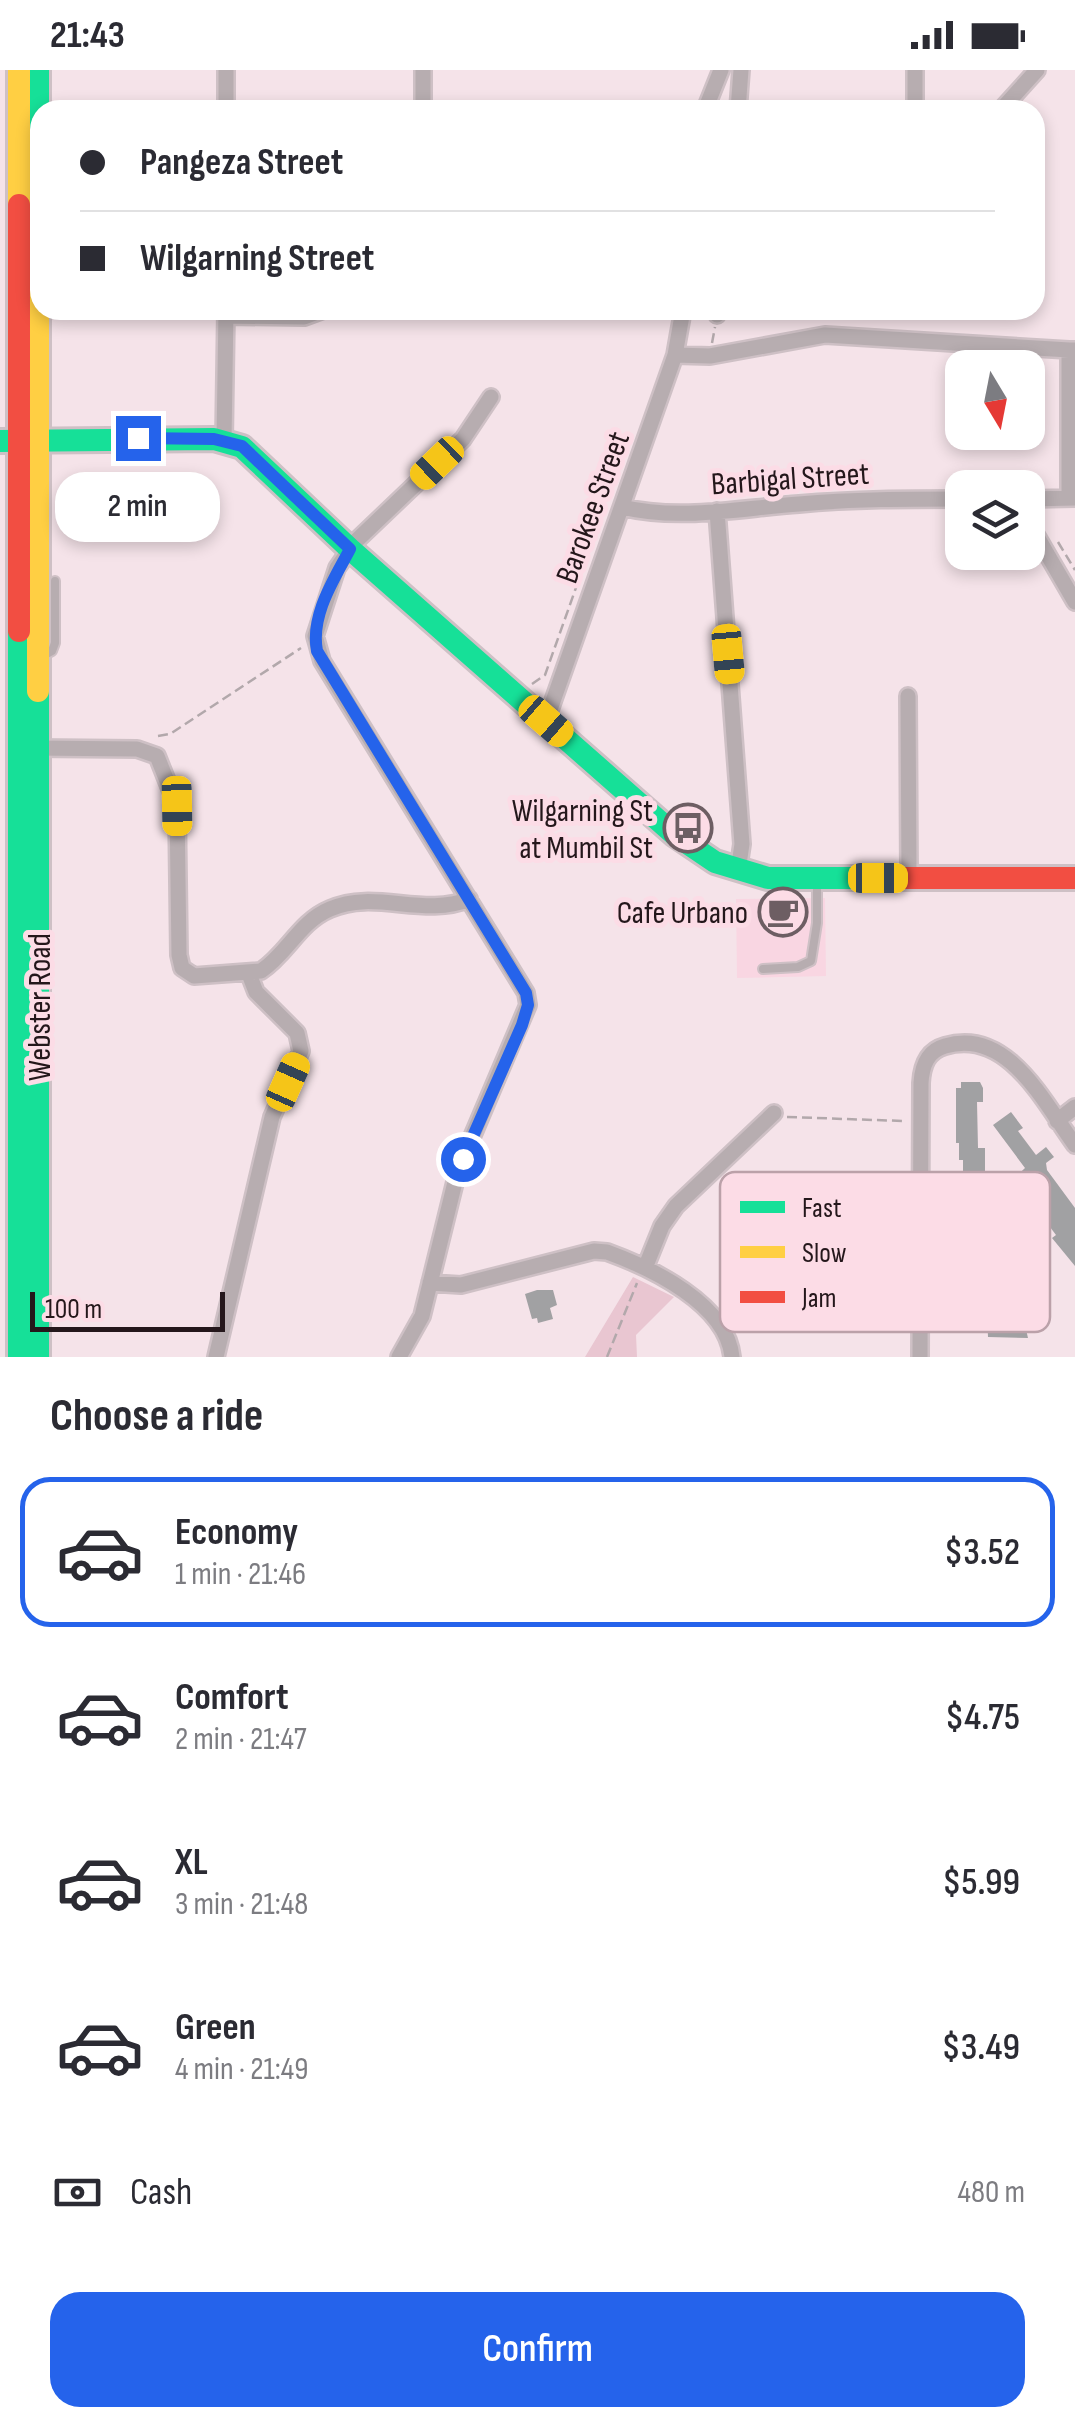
<!DOCTYPE html>
<meta charset="utf-8">
<style>
body{margin:0;font-family:"Sofia Sans Condensed",sans-serif;background:#f2f2f3;color:#2b2b33;height:100vh;display:flex;flex-direction:column;font-size:38px;white-space:nowrap}
*{box-sizing:border-box;margin:0}
p{font-size:32px;color:#7c7c81}
.icon{flex:none;width:55px;height:55px;fill:none;stroke:currentColor;stroke-width:2;stroke-linecap:round;stroke-linejoin:round}
.map{position:relative;height:1287px;overflow:hidden}
.side{display:flex;flex-direction:column;background:#fff;flex:1}
.side>*{flex:none}
.hud{position:absolute;left:30px;top:30px;width:1015px;height:220px;border-radius:30px;box-shadow:0 5px 15px #0003;display:grid;align-content:center;height:220px;padding:0 50px;background:#fff}
.needle{width:65px;rotate:170deg}
.tools{position:absolute;left:945px;top:280px;display:grid;gap:20px}
.tools a{display:grid;place-items:center;width:100px;height:100px;border-radius:20px;background:#fff;box-shadow:0 5px 15px #0003;font-size:50px}
.scale{position:absolute;left:30px;bottom:25px;width:195px;box-sizing:border-box;padding-left:10px;border:5px solid #24171b;border-top:0;font-size:28px;line-height:35px;white-space:nowrap;color:#24171b;-webkit-text-stroke:8px #fcdce6;paint-order:stroke}
.end{position:absolute;width:45px;height:45px;margin:-22px;border:12px solid #2563eb;background:#fff;box-shadow:0 0 0 5px #fff}
.from{border-radius:50%}
.bubble{position:absolute;height:70px;border-radius:30px;background:#fff;box-shadow:0 5px 15px #0003;font-size:32px;font-weight:600;line-height:70px;text-align:center}
.car{position:absolute;width:30px;height:60px;margin:-30px -15px;border-radius:12px;box-shadow:0 0 8px 2px #0007;background:linear-gradient(#f5c518 24%,#345 0 40%,#f5c518 0 76%,#345 0 86%,#f5c518 0)}
.hud b{display:flex;align-items:center;gap:35px;height:95px;font-size:38px}
.hud b+b{border-top:2px solid #e1e1e2}
.hud i{width:25px;height:25px;background:#2b2b33}
ul{padding:0;list-style:none}
li{display:flex;align-items:center;gap:30px;height:150px;margin:0 20px 15px;padding:0 30px;border:5px solid transparent;border-radius:30px}
li div{flex:1}
li b{display:block;font-size:38px}
li em{font-style:normal;font-weight:600}
li.selected{border-color:#2563eb}
li>.icon{width:90px;height:90px;stroke-width:1.5}
h2{padding:0 50px;font-size:45px;line-height:120px}
.pay{display:flex;align-items:center;gap:25px;height:110px;padding:0 50px;font-size:38px}
.pay p{margin-inline-start:auto}
.button{display:flex;gap:20px;margin-top:auto;padding:20px 50px}
.button a{flex:1;height:115px;border-radius:30px;background:#2563eb;color:#fff;font-size:40px;font-weight:600;line-height:115px;text-align:center}
.status{display:flex;justify-content:space-between;align-items:center;height:70px;padding:0 50px;background:#fff;direction:ltr}
.status svg{height:28px;fill:currentColor}
.map>svg:first-child{display:block}
.built{fill:#f9d6e2}
.green{fill:#e9c6d1}
.building{fill:#a1a1a3}
.lines{fill:none;stroke-linecap:round;stroke-linejoin:round}
.lane-casing{stroke:#cec0c5;stroke-width:12}
.street-casing{stroke:#cec0c5;stroke-width:20}
.fast-casing{stroke:#cec0c5;stroke-width:28}
.slow-casing{stroke:#cec0c5;stroke-width:28}
.jam-casing{stroke:#cec0c5;stroke-width:28}
.path{stroke:#b2a8ab;stroke-width:2.5;stroke-dasharray:10 5;stroke-linecap:butt}
.lane{stroke:#b7adb0;stroke-width:8}
.street{stroke:#b7adb0;stroke-width:15}
.fast{stroke:#16e098;stroke-width:22}
.slow{stroke:#ffcf43;stroke-width:22}
.jam{stroke:#f24e42;stroke-width:22}
.route{stroke:#2563eb;stroke-width:12}
.labels{text-anchor:middle;stroke-width:10;stroke-linejoin:round;paint-order:stroke}
.street-label{font-size:32px;fill:#24171b;stroke:#fcdce6}
.poi-label{font-size:32px;fill:#24171b;stroke:#fcdce6;text-anchor:end}
.key{fill:#fcdce6;stroke:#bba1a9;stroke-width:2.5}
.key-label{font-size:28px;fill:#24171b}
</style>
<div class="status"><b>21:43</b><svg viewBox="0 0 49 12"><path d="M0 12V9h3v3zM5 12V6h3v6zM10 12V3h3v9zM15 12V0h3v12zM26 1h20v11H26zM47 4h2v5h-2z"/></svg></div>
<div class="map">
<svg width="1075" height="1287" viewBox="0 0 1075 1287">
<rect width="100%" height="100%" fill="#f5e3e9"/>
<path class="built" d="M825 828 826 906 737 908 736 829Z"/>
<path class="green" d="M633 1207 674 1227 636 1265 637 1287H585Z"/>
<path class="building" d="M961 1012H980L983 1018V1032H977L978 1078H985V1116H1003V1135H986V1169H990V1184H996L995 1212 974 1211 970 1178H967V1135H958V1116H963V1090H959V1073H956V1018H961Z
M1011 1042 1023 1058 1018 1061 1036 1085 1046 1077 1054 1087 1046 1093 1047 1100 1075 1138V1196L1052 1168 1056 1165 1041 1145 1039 1138 1048 1131 1032 1111 1018 1122 1010 1112 1025 1098 993 1055Z
M986 1216H1013V1251H1024L1028 1268 988 1267Z
M537 1220H553L557 1235 550 1238 553 1249 538 1253 537 1248 532 1249 525 1224Z"/>
<g class="lines">
<g class="lane-casing">
<path id="lane" d="M43 586 52 581 55 573V511
M763 899 798 897 811 891 817 853V813"/>
</g>
<g class="street-casing">
<path id="street" d="M226 0V40
M423 0V40
M915 0V40
M705 40 721 0
M738 40 741 0
M1001 40 1037 0
M717 240V245
M226 246 304 247 323 240
M675 285 710 286 825 265 1069 280
M224 370 226 240
M1069 428V280H1075
M1028 429 1075 428
M622 437C679 451 742 438 799 434 854 429 908 429 962 429
M717 441 742 774 738 801
M1028 451 1075 532
M908 626 909 808
M546 651 675 285 683 240
M34 678 137 679 157 686 177 736 179 885 182 898 194 906 261 901C288 883 299 852 330 839 375 819 424 848 469 829
M1057 1051 1075 1037
M645 1198 662 1156 676 1136 774 1043
M430 1213 461 1215 594 1181 607 1182C651 1198 727 1234 732 1287
M216 1287 272 1047 301 981 297 963 256 922 249 904
M399 1287 422 1246 458 1100 528 935 526 923 322 591 315 566 337 498 355 472 463 369 491 327
M920 1287 921 1013C922 996 927 981 945 976 1008 957 1044 1033 1075 1075"/>
</g>
<g class="fast-casing">
<path id="fast" d="M38 0V156
M0 371 214 369 242 377 350 479 675 765 715 792 768 808H896
M19 561V1287
M38 621V1287"/>
</g>
<g class="slow-casing">
<path id="slow" d="M19 0V135
M38 156V621"/>
</g>
<g class="jam-casing">
<path id="jam" d="M19 135V561
M896 808H1075"/>
</g>
<path class="path" d="M712 273 715 257
M1058 472 1075 500
M532 614 545 605 594 467
M158 666 170 664 301 578
M787 1047 904 1051
M607 1287 637 1213"/>
<use href="#lane" class="lane"/>
<use href="#street" class="street"/>
<use href="#fast" class="fast"/>
<use href="#slow" class="slow"/>
<use href="#jam" class="jam"/>
</g>
<g class="lines">
<path class="route" d="M138 368 214 369 242 376 350 479C335 508 310 545 317 581L526 923 528 935 522 955 463 1089"/>
</g>
<defs>
<g id="bus-ring" transform="scale(2.5)"><circle r="9.5" fill="#fcdce6" stroke="#6d5e63" stroke-width="1.5"/><path d="M-5-6H5V4H4V6H2V4H-2V6H-4V4H-5ZM-3.5-4V0h7V-4ZM-3.5 1.2v1.5H-2V1.2ZM2 1.2v1.5H3.5V1.2Z" fill="#6d5e63"/></g>
<g id="cafe-ring" transform="scale(2.5)"><circle r="9.5" fill="#fcdce6" stroke="#6d5e63" stroke-width="1.5"/><path d="M-5.5-4.5H6V0H3Q3 3.5 0 3.5H-2.5Q-5.5 3.5-5.5 0ZM3-3.2v2h1.7v-2ZM-6 4.5H4V6H-6Z" fill="#6d5e63"/></g>
</defs>
<g fill-rule="evenodd">
<use href="#bus-ring" x="688" y="758"/>
<use href="#cafe-ring" x="783" y="842"/>
</g>
<g class="labels">
<g class="street-label">
<text transform="translate(790 408) rotate(-4)" y="11">Barbigal Street</text>
<text transform="translate(592 437) rotate(-70)" y="11">Barokee Street</text>
<text transform="translate(39 937) rotate(-90)" y="11">Webster Road</text>
</g>
<g class="poi-label">
<text x="653" y="751">Wilgarning St<tspan x="653" dy="37">at Mumbil St</tspan></text>
<text x="748" y="853">Cafe Urbano</text>
</g>
</g>
<rect x="720" y="1102" width="330" height="160" rx="15" class="key"/>
<rect x="740" y="1131" width="45" height="12" fill="#16e098"/>
<rect x="740" y="1176" width="45" height="12" fill="#ffcf43"/>
<rect x="740" y="1221" width="45" height="12" fill="#f24e42"/>
<g class="key-label">
<text x="802" y="1147">Fast</text>
<text x="802" y="1192">Slow</text>
<text x="802" y="1237">Jam</text>
</g>
</svg>
<div class="tools">
<a><svg class="needle" viewBox="-14 -14 28 28"><path d="M0-13l5 13h-10z" fill="#e53935"/><path d="M0 13l5-13h-10z" fill="#7c7c81"/></svg></a>
<a><svg class="icon" aria-label="layers" viewBox="0 0 24 24"><path d="M12 4l9 5-9 5-9-5zM3 14l9 5 9-5"/></svg></a>
</div>
<div class="scale">100 m</div>
<i class="end from" style="left:463px;top:1089px"></i>
<i class="end" style="left:138px;top:368px"></i>
<div class="bubble" style="left:55px;top:402px;width:165px">2 min</div>
<i class="car" style="left:437px;top:393px;rotate:226deg"></i>
<i class="car" style="left:728px;top:584px;rotate:175deg"></i>
<i class="car" style="left:546px;top:651px;rotate:131deg"></i>
<i class="car" style="left:177px;top:736px;rotate:179deg"></i>
<i class="car" style="left:878px;top:808px;rotate:90deg"></i>
<i class="car" style="left:288px;top:1012px;rotate:24deg"></i>
<div class="hud">
<b><i class="from"></i>Pangeza Street</b>
<b><i></i>Wilgarning Street</b>
</div>
</div>
<section class="side">
<h2>Choose a ride</h2>
<ul>
<li class="selected"><svg class="icon" aria-label="car" viewBox="0 0 24 24"><path d="M5 17H2v-5l4-1 3-4h7l3 4 3 1v5h-3M9 17h6M6 11h13"/><circle cx="7" cy="17" r="2"/><circle cx="17" cy="17" r="2"/></svg><div><b>Economy</b><p>1 min · 21:46</p></div><em>$3.52</em></li>
<li><svg class="icon" aria-label="car" viewBox="0 0 24 24"><path d="M5 17H2v-5l4-1 3-4h7l3 4 3 1v5h-3M9 17h6M6 11h13"/><circle cx="7" cy="17" r="2"/><circle cx="17" cy="17" r="2"/></svg><div><b>Comfort</b><p>2 min · 21:47</p></div><em>$4.75</em></li>
<li><svg class="icon" aria-label="car" viewBox="0 0 24 24"><path d="M5 17H2v-5l4-1 3-4h7l3 4 3 1v5h-3M9 17h6M6 11h13"/><circle cx="7" cy="17" r="2"/><circle cx="17" cy="17" r="2"/></svg><div><b>XL</b><p>3 min · 21:48</p></div><em>$5.99</em></li>
<li><svg class="icon" aria-label="car" viewBox="0 0 24 24"><path d="M5 17H2v-5l4-1 3-4h7l3 4 3 1v5h-3M9 17h6M6 11h13"/><circle cx="7" cy="17" r="2"/><circle cx="17" cy="17" r="2"/></svg><div><b>Green</b><p>4 min · 21:49</p></div><em>$3.49</em></li>
</ul>
<div class="pay"><svg class="icon" aria-label="cash" viewBox="0 0 24 24"><path d="M3 7h18v10H3z"/><circle cx="12" cy="12" r="2"/></svg>Cash<p>480 m</p></div>
<div class="button"><a>Confirm</a></div>
</section>
